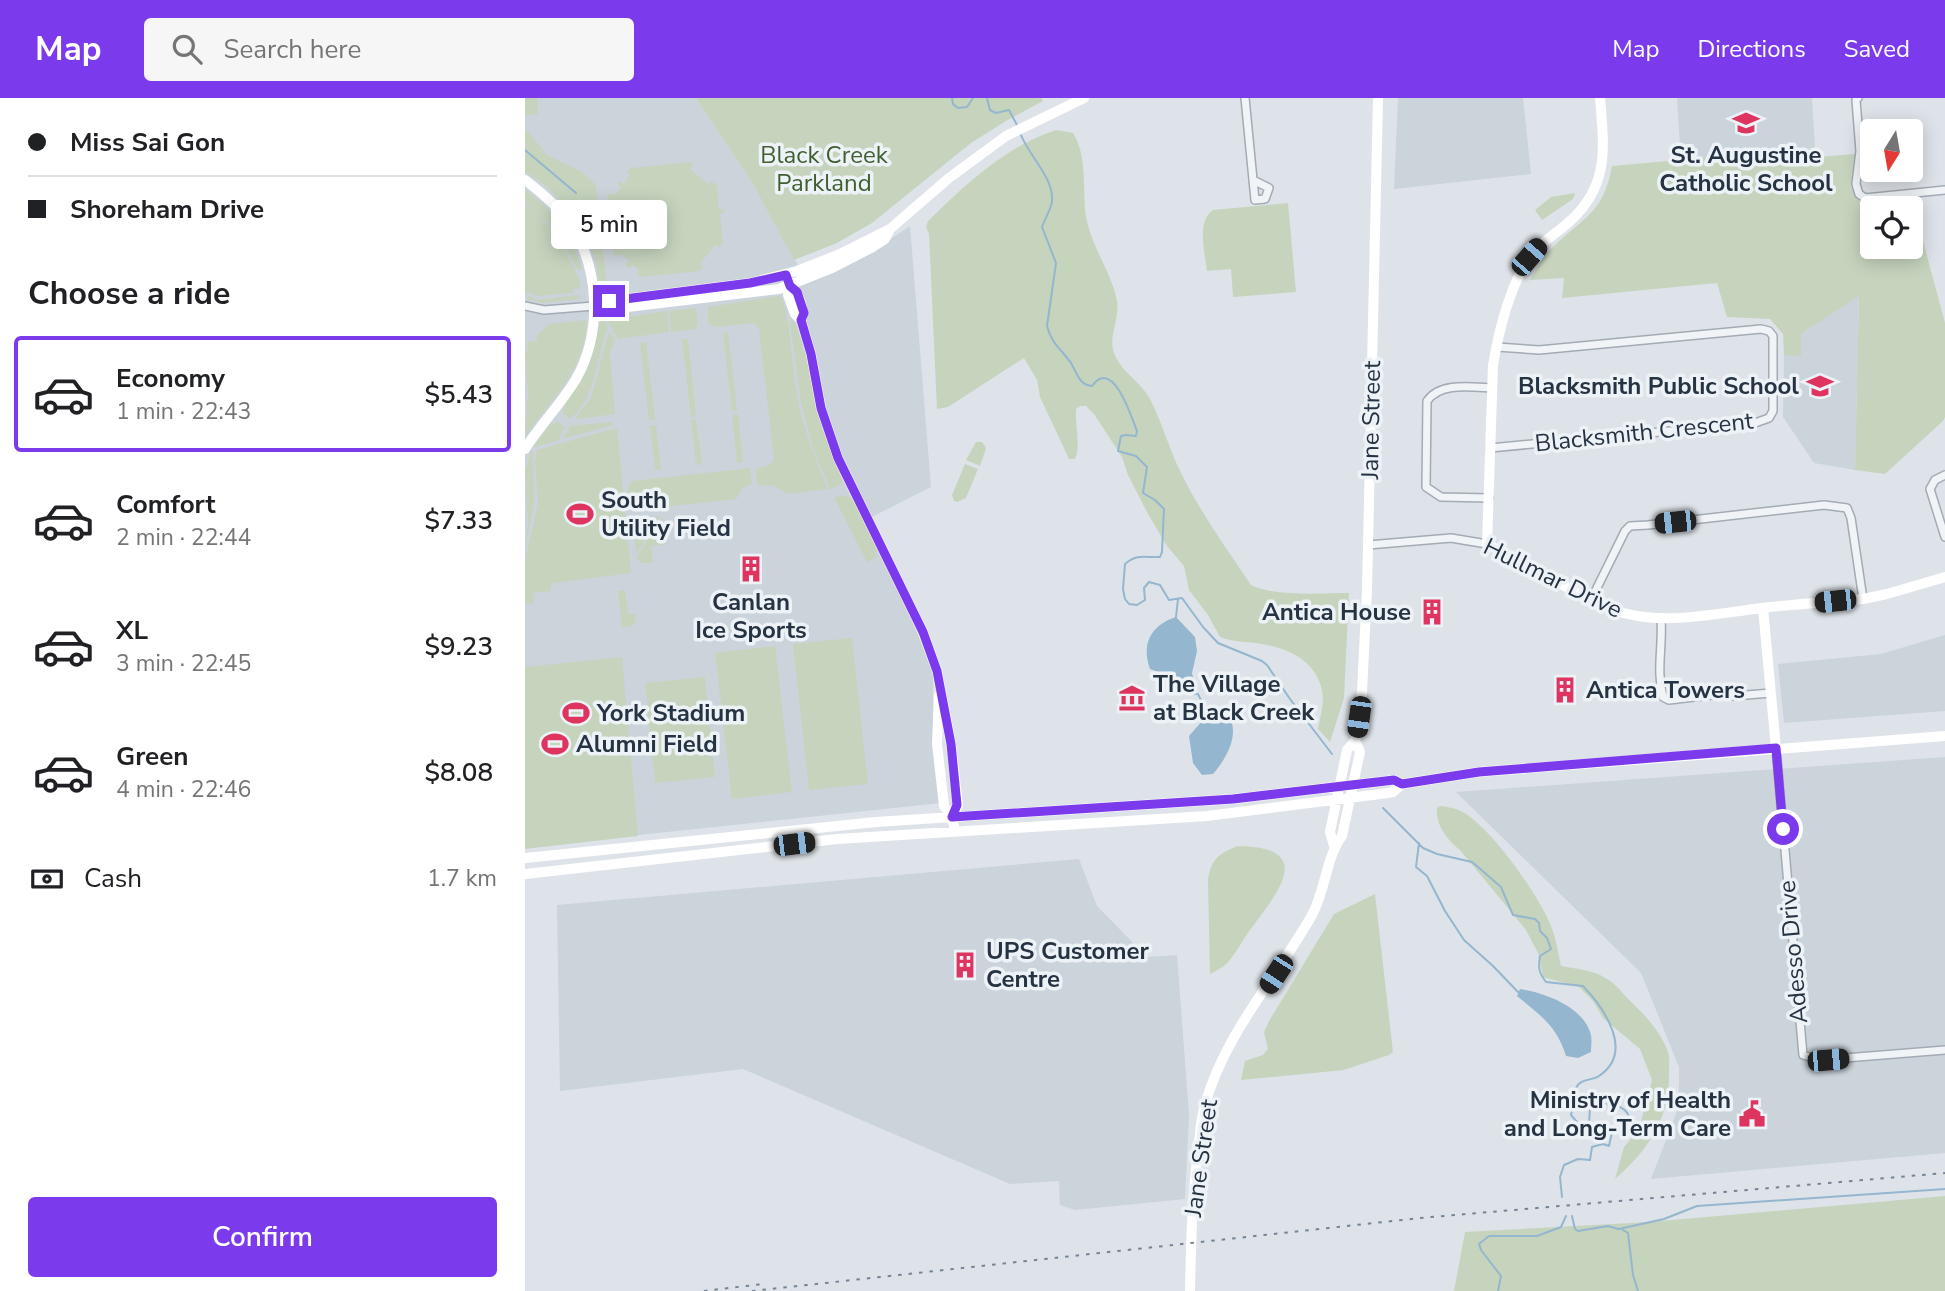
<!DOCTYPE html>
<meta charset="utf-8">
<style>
body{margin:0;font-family:"Nunito Sans",sans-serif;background:#f6f6f6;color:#202124;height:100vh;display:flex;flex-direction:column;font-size:26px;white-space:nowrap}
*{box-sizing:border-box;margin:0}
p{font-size:23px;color:#757577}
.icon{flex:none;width:38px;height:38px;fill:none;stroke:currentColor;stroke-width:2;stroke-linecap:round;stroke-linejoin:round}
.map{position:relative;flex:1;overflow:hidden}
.side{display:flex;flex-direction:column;background:#fff;width:525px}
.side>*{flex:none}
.banner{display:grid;align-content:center;height:154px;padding:0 28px;background:#fff}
.needle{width:46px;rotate:191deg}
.buttons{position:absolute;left:1335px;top:21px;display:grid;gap:14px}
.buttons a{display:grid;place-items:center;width:63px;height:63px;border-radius:7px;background:#fff;box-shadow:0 4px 18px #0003;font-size:35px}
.end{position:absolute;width:32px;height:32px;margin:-16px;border:9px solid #7c3aed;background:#fff;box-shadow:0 0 0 4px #fff}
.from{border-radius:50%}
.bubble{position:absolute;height:49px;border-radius:7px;background:#fff;box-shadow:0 4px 18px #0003;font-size:23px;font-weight:600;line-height:49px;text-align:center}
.car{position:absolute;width:21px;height:42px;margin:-21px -10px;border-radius:9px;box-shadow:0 0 5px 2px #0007;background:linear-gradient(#222 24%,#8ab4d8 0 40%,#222 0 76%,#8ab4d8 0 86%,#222 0)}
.banner b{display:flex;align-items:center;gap:24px;height:66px;font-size:26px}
.banner b+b{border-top:2px solid #e0e0e0}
.banner i{width:18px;height:18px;background:#202124}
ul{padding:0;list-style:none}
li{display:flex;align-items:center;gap:21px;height:116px;margin:0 14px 10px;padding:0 14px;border:4px solid transparent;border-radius:7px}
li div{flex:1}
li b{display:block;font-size:26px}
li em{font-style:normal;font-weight:600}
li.active{border-color:#7c3aed}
li>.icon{width:63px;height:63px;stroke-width:1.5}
h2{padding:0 28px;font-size:32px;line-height:84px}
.pay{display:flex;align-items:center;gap:18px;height:77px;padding:0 28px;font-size:26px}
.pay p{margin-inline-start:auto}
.cta{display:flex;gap:14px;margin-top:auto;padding:14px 28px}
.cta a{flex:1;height:80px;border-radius:7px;background:#7c3aed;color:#fff;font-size:28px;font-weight:600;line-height:80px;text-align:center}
header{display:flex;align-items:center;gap:42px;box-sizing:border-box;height:98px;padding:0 35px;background:#7c3aed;color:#fff}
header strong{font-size:33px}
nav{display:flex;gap:38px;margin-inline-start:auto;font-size:24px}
.search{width:490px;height:63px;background:#f6f6f6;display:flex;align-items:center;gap:18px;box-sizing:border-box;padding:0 24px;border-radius:7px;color:#757577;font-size:26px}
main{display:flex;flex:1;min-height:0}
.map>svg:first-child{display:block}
.built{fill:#cbd3db}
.green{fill:#c6d4be;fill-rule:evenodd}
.water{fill:#94b6ce}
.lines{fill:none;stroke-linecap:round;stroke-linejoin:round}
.stream{stroke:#94b6ce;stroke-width:2}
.street-casing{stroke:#a3abb4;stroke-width:10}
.street{stroke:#f1f4f7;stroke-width:7}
.secondary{stroke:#fff;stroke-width:10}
.rail{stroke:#758494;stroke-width:2;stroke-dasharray:3.5 7;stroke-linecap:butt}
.route{stroke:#7c3aed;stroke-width:9}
.labels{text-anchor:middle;stroke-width:7;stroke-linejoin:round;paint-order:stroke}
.park-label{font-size:24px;fill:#3f5f31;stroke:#edf2f7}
.poi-label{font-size:24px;font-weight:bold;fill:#253342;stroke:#edf2f7;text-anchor:start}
.street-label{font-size:24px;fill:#253342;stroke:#edf2f7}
</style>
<header>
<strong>Map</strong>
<div class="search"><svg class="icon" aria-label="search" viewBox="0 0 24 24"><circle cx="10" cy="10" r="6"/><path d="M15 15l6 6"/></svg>Search here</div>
<nav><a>Map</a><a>Directions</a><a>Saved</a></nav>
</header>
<main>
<section class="side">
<div class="banner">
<b><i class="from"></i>Miss Sai Gon</b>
<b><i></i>Shoreham Drive</b>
</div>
<h2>Choose a ride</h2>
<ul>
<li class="active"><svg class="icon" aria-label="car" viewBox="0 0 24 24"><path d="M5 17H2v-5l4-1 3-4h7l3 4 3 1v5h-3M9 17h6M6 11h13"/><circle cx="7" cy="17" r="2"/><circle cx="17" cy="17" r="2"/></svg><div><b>Economy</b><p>1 min · 22:43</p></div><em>$5.43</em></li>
<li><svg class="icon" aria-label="car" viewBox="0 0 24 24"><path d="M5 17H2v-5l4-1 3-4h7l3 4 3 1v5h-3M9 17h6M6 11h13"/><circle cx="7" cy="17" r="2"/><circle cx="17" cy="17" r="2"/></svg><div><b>Comfort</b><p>2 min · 22:44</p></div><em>$7.33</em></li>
<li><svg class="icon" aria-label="car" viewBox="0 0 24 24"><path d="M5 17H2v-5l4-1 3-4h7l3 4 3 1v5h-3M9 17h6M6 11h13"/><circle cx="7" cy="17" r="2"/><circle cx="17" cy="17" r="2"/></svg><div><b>XL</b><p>3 min · 22:45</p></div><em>$9.23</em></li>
<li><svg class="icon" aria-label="car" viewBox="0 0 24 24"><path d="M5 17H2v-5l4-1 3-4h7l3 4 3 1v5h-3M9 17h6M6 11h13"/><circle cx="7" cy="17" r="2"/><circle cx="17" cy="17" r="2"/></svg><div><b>Green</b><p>4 min · 22:46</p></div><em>$8.08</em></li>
</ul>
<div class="pay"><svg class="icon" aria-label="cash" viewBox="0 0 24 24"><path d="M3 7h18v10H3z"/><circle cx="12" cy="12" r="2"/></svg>Cash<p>1.7 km</p></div>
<div class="cta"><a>Confirm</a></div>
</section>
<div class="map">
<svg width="1420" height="1193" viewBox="0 0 1420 1193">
<rect width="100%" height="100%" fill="#dee3e9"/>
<path class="built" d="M0 0H171L228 86 283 185 342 157 385 128 406 389 339 423 386 519 408 576V642L416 705 0 749Z
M873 0H998L1006 76 869 91Z
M1152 0H1287L1290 50 1156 63Z
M1334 197 1330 372 1289 365 1258 319 1259 257H1276V236Z
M1420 537V613L1259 625 1253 566 1356 556Z
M1420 659V1055L1126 1081 1154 1008V969L1116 875 931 694Z
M554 761 572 808 622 859 652 857 664 1017 660 1101 550 1112 535 1107 534 1083 485 1086 218 971 35 993 32 807Z"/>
<path class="green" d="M0 0H12L13 16 0 17Z
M171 0H516L518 3 481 23 446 45 347 125 312 145 269 162 228 86Z
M0 30 22 57 57 74 71 87 74 116 66 129 73 138 72 141 77 143 82 189 78 193C73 186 73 172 70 162 58 126 34 93 0 74Z
M531 32 548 35C563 59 557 91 561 118 566 148 586 173 592 203 595 221 583 238 589 255 596 274 616 284 625 301 637 324 644 351 656 375 675 414 702 451 726 487 751 499 796 495 824 495L819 600 805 644 793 631C795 621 798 609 798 599 795 565 766 551 737 546 721 543 711 545 695 539L683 517 664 492 659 468 642 448 623 416 603 377 597 359 569 316 561 308H555L551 311C550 328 556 348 550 361H544L515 299 512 282 499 260 423 309 412 311 404 136 401 129 403 123C440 87 481 48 531 32Z
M1290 50 1291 59 1330 56 1326 89 1335 103 1345 105 1387 102 1420 225V319L1418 323 1360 376 1330 372 1334 198 1276 236V258L1259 257 1258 236 1245 221 1202 219 1192 185 1037 200 1039 180 1005 182C1011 173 1016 161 1023 154 1054 121 1078 119 1087 68ZM1386 110V149H1348V110Z
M164 64 168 67 165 71 183 86 187 83 192 87 194 111H199V115L195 116 198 145 194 149 190 147 175 166 178 169 174 173 117 179 112 175 114 172 108 167 104 170 100 167 103 162 95 156 92 159 88 156 82 99 85 95 89 97 96 90 93 86 95 83 99 86 105 77 102 75 106 70Z
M0 91C28 111 48 138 57 171L53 172 30 132 0 103Z
M1050 95 1048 101 1017 122 1010 112 1026 99Z
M0 105C27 125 44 156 56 186L53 191H48V195L13 198 0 193Z
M763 105 771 194 708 199 706 171 682 173C680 154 671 124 688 112Z
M0 196 13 202 53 197 55 201 17 205 3 201Z
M253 198 257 200C267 231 266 265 272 297 278 330 290 360 303 391L263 396 250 388 232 387 231 371 245 367 249 361 234 231 229 225 190 229 183 225V209Z
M171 210 173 226 170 231 146 234 144 213Z
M142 213 144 234 93 241 82 222Z
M75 221H79L83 229C72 256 70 306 44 321L38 315C39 302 56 284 62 271 69 254 71 238 75 221Z
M61 222C64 267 24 305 0 339L3 296 0 254 3 251 2 244 12 243V238L24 226Z
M269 223C289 275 295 329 317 381L316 387 305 391 289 353 276 305 265 224Z
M84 234 90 242 85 255 90 316 53 321 51 319 66 300Z
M203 234 212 312 207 313 198 235Z
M157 241H163L171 318 166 319Z
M121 244 130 321 124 322 115 245Z
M213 316 218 364 212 365 207 317Z
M171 321 177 366 171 367 166 322Z
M32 324 40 329 33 343 8 349 25 326Z
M87 324 88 327 38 341 45 328Z
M131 327 136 371 130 372 125 328Z
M92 330 106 475 29 485 26 487V493L8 495 9 505 0 506V461L13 406 10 362 12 352Z
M451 344H457L461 350 455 368 441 362Z
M6 353 8 354 9 406 0 451 3 427 0 373Z
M440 366 453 371 441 400 432 404 429 403 427 397Z
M225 370 227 385 217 391 211 401 110 412 104 407 103 389 107 383Z
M322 398 327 400 353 452 350 454 352 459 342 464 309 399Z
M135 418 111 457 108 425 115 420Z
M138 418 141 446 126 448 128 465H116L111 460Z
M98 492 100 493 103 516H110L111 523 107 528 97 529 93 493Z
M327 540 343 686 284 692 268 546Z
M250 548 267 694 207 701 190 555Z
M97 559 113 738 0 751V569Z
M180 579 190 679 130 685 120 585Z
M915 708C922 709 930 710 936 713 965 728 1013 796 1025 826 1031 839 1033 854 1036 868 1051 871 1069 872 1082 881 1091 886 1098 896 1105 903 1120 917 1136 934 1143 954 1145 960 1144 969 1144 976 1145 1020 1123 1053 1090 1081L1099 1049 1114 1031 1127 982 1115 951 1078 920 1068 903 1054 889 1018 879 1014 857 1001 832 935 752C922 742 910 726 912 710Z
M713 748C788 749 757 790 728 828 719 839 713 853 703 864 699 869 691 873 685 876L683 782C686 761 694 755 713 748Z
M850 796 868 954 864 957 819 972 716 982 720 963 738 957 743 951 739 934 744 923 809 816Z
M1420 1098V1193H929L940 1134 1124 1124Z"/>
<path class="water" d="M651 519 670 539 672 553 667 575 672 597H664L654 582 625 571C616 546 626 527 651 519Z
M693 615 706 622C713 641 700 662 688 676L677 677 668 665 664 638 678 622Z
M995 891C1021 895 1059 909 1066 937 1067 942 1066 949 1066 954L1053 960 1041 958C1032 928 1015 917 992 898Z"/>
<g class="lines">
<path class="stream" d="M427 0 428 6 433 10 442 9 448 0
M462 0 465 12 471 15 484 12 493 29
M496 37C504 58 529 80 527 103 526 112 520 120 517 129L531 165 522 228C526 245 536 251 546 265 552 275 554 287 567 288 588 258 607 321 612 333L611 338 601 337 596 338 593 353 611 358 622 369 618 395 630 402 639 411 637 454 635 459C620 460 613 455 600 466L598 491 600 501 604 506 612 507 620 502 619 490 624 484 635 487 644 502 657 500 678 529 693 545 737 563 742 567 765 601 807 656
M0 52 51 95
M651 519 653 501
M673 596 679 609
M858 710 898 750 912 756 947 764 953 769 976 789 988 817 1010 821 1014 825 1015 833 1022 840 1026 851 1015 858C1013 870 1014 875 1021 884L1058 888C1079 910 1110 954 1074 978 1067 983 1055 980 1051 990 1048 997 1048 1009 1046 1017L1052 1024 1064 1025 1065 1011 1072 1004C1086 1007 1104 1006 1105 1024L1087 1034 1084 1048 1078 1046 1067 1049 1065 1062 1053 1061 1039 1067 1035 1079 1037 1099
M894 745 891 769 902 778 920 813 939 842 968 868 993 894
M1047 1118 1050 1131 1053 1133 1083 1128 1093 1131
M1094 1131 1139 1121 1172 1108 1420 1091
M1098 1132 1103 1135 1108 1177 1113 1193
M973 1193 976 1178 956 1152 954 1146 964 1138H1012L1036 1129 1041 1118"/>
<g class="street-casing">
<path id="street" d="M720 0 730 102 740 101 744 90 728 82
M1333 0 1331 2 1335 53 1331 86 1334 96 1340 100 1420 92
M0 208 19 212 69 208
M965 350 1230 325 1244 320 1248 313V238L1244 233 1236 231 1014 252 972 249
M1420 377 1410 382 1405 391 1420 439
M964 400 916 399 901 389 902 303C915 284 946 289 967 290
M843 447 926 440 962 446
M1066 502 1100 433 1105 428 1123 427 1299 407 1322 410 1326 420 1338 501
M1136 521C1138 548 1131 572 1138 599L1144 602 1203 595 1209 598 1246 595
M1251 650 1278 957 1295 962 1420 952"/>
</g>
<use href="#street" class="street"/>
<path class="secondary" d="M1075 0C1079 49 1085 88 1044 124 1031 136 1014 145 1004 160 984 190 974 232 968 267L962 446 1073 506C1128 531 1179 517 1237 510 1270 506 1304 504 1338 501L1362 496 1420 479
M0 82C17 95 34 109 46 127 75 172 77 235 51 281 36 306 15 327 0 351
M261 177 265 188 263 197 270 216 276 222 286 256 296 310 313 360 398 534 412 573 426 646 433 707 427 719
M265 188C274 196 280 210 276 222
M69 208 84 203 225 185 272 173 313 157 365 131 424 80 481 38 559 0
M70 208 81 211 94 210 254 191 307 170 346 150 360 141 365 131
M1238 510 1251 650
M414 597 412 646 419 708 427 719 430 733
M809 748 805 734 822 652 830 643
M0 760 351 724 708 701 869 682 877 686 954 674 1420 638
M0 776 312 741 682 718 863 695 868 694 877 686
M665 1193C666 1146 667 1101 673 1054 675 1039 675 1022 680 1007 699 937 752 879 787 817 801 791 801 759 817 738L835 654 830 643 837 594 842 492 853 0"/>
<path class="rail" d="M179 1193 238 1186
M227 1193 895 1120 1420 1075"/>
</g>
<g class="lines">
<path class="route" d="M84 203 225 185 261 177 265 188 272 194 279 215 276 222 286 256 296 310 313 360 398 534 412 573 426 646 432 707 427 719 708 701 869 682 877 686 954 674 1251 650 1258 731"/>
</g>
<defs>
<g id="school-bare" transform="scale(2.1)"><path d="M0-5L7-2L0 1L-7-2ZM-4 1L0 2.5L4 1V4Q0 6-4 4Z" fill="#dd3460" stroke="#edf2f7" stroke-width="2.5" paint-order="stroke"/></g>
<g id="stadium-bare" transform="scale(2.1)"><path d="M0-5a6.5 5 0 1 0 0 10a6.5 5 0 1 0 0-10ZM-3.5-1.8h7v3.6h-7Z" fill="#dd3460" stroke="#edf2f7" stroke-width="2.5" paint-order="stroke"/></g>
<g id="building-bare" transform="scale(2.1)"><path d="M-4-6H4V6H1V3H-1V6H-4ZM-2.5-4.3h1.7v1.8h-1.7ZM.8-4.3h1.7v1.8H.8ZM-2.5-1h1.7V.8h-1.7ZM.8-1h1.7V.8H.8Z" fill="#dd3460" stroke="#edf2f7" stroke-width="2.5" paint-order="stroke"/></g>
<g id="museum-bare" transform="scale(2.1)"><path d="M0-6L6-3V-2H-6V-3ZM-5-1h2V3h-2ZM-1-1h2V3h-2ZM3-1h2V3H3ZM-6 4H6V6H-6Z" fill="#dd3460" stroke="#edf2f7" stroke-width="2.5" paint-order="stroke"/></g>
<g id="civic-bare" transform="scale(2.1)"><path d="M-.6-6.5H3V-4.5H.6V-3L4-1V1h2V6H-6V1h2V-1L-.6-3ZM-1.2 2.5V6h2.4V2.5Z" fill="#dd3460" stroke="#edf2f7" stroke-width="2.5" paint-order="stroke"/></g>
</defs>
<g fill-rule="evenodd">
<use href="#school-bare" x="1221" y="25"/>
<use href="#school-bare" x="1295" y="288"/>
<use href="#stadium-bare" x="55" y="416"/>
<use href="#building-bare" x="226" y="471"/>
<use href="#building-bare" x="907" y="514"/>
<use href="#building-bare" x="1040" y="592"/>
<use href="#museum-bare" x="607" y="600"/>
<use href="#stadium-bare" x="51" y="615"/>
<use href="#stadium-bare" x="30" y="646"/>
<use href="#building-bare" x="440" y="867"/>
<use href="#civic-bare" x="1227" y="1016"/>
</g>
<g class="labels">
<g class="park-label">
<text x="299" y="65">Black Creek<tspan x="299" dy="28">Parkland</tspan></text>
</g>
<g class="poi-label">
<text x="1221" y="65" text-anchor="middle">St. Augustine<tspan x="1221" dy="28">Catholic School</tspan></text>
<text x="1274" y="296" text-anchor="end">Blacksmith Public School</text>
<text x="76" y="410">South<tspan x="76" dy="28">Utility Field</tspan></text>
<text x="226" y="512" text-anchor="middle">Canlan<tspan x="226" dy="28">Ice Sports</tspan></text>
<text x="886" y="522" text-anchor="end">Antica House</text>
<text x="628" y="594">The Village<tspan x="628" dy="28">at Black Creek</tspan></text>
<text x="1061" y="600">Antica Towers</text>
<text x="72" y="623">York Stadium</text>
<text x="51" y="654">Alumni Field</text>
<text x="461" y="861">UPS Customer<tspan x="461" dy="28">Centre</tspan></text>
<text x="1206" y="1010" text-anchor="end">Ministry of Health<tspan x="1206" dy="28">and Long-Term Care</tspan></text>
</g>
<g class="street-label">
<text transform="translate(846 322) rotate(-89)" y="8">Jane Street</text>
<text transform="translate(1119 334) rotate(-6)" y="8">Blacksmith Crescent</text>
<text transform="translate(1028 480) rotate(26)" y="8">Hullmar Drive</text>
<text transform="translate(1268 854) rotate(-95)" y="8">Adesso Drive</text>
<text transform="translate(676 1060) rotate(-82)" y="8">Jane Street</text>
</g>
</g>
</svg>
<div class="buttons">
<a><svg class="needle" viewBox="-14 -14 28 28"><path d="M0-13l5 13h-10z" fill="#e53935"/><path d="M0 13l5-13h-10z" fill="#757577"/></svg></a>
<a><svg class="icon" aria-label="locate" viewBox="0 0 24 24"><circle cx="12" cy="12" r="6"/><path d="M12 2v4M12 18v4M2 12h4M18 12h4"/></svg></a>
</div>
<i class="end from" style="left:1258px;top:731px"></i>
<i class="end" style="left:84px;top:203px"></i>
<div class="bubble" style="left:26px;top:102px;width:116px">5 min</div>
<i class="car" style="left:1004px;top:159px;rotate:41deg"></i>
<i class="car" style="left:1150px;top:424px;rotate:264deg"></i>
<i class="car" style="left:1310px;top:503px;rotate:264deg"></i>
<i class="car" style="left:834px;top:619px;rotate:188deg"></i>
<i class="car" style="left:269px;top:746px;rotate:83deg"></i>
<i class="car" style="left:751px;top:876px;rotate:213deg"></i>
<i class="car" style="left:1303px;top:962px;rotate:85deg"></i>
</div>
</main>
